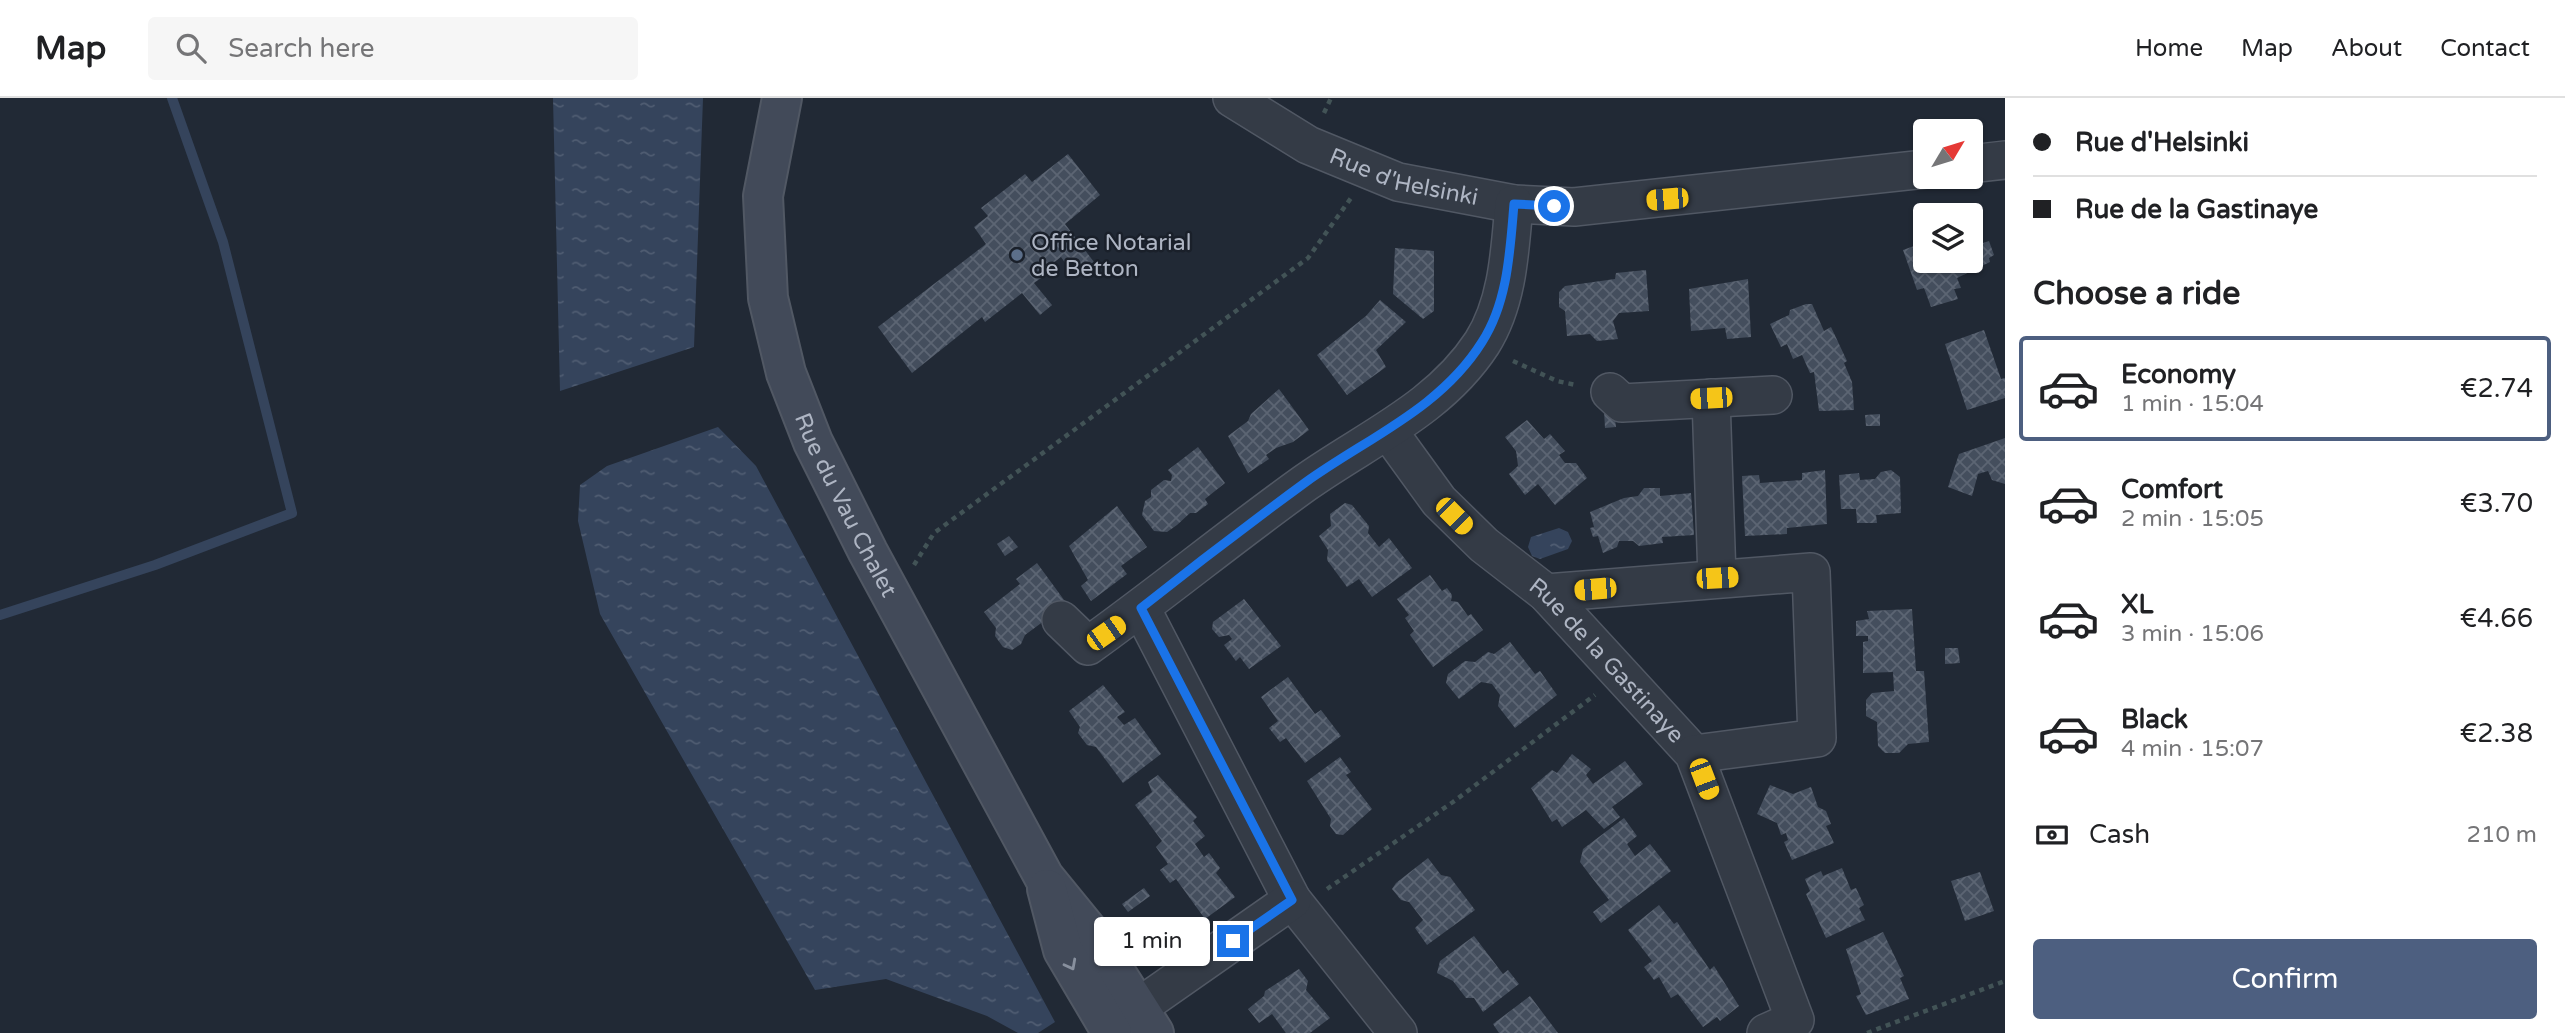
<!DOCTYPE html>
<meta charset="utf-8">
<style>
body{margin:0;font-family:"Varela Round",sans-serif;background:#f6f6f6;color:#202124;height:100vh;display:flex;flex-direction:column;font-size:26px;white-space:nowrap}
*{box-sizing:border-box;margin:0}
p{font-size:23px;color:#757577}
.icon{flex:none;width:38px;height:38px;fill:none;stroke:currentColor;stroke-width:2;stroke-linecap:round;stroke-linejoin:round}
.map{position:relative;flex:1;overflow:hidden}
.drawer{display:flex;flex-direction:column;background:#fff;width:560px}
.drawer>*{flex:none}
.banner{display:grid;align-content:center;height:154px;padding:0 28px;background:#fff}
.needle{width:46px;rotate:52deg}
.fabs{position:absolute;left:1913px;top:21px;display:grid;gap:14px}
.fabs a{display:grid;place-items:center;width:70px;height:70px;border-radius:7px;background:#fff;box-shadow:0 2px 5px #0004;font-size:35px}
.end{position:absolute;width:32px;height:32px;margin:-16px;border:9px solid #1a73e8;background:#fff;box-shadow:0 0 0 4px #fff}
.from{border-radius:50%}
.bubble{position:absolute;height:49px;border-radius:7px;background:#fff;box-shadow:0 2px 5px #0004;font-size:23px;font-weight:600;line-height:49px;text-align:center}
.car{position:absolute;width:21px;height:42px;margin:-21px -10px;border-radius:9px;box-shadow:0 0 5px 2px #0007;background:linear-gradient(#f5c518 24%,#345 0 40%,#f5c518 0 76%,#345 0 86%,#f5c518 0)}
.banner b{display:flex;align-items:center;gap:24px;height:66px;font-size:26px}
.banner b+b{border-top:2px solid #e0e0e0}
.banner i{width:18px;height:18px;background:#202124}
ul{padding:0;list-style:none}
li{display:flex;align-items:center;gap:21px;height:105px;margin:0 14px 10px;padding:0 14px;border:4px solid transparent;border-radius:7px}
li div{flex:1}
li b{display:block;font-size:26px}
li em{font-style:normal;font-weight:600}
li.selected{border-color:#4d5f80}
li>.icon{width:63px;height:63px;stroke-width:1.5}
h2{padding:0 28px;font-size:32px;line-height:84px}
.pay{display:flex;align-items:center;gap:18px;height:77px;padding:0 28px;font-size:26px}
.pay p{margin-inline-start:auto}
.primary-button{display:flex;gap:14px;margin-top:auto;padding:14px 28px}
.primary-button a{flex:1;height:80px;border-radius:7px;background:#4d5f80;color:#fff;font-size:28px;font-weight:600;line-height:80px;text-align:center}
header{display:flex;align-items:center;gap:42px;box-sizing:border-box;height:98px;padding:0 35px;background:#fff;border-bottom:2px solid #e0e0e0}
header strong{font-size:33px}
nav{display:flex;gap:38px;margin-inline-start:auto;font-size:24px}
.search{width:490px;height:63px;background:#f6f6f6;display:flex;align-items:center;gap:18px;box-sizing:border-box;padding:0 24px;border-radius:7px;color:#757577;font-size:26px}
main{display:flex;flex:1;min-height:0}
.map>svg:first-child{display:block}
.water{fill:url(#water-ripples)}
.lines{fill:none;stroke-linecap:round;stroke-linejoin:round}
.stream{stroke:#35445c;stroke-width:10}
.building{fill:url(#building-cross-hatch)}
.street-casing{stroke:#515864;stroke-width:40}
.secondary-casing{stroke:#515864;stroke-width:42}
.path{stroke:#425356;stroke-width:4.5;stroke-dasharray:5 5;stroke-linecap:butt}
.street{stroke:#343b46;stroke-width:37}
.secondary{stroke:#424a59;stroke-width:38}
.oneway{stroke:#88909e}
.route{stroke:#1a73e8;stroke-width:9}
.service-dot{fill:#5c6f8a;stroke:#1a202a;stroke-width:2.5}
.labels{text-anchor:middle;stroke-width:5;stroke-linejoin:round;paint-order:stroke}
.street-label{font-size:23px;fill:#aeb5c3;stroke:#1a202a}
.poi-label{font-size:23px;fill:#aeb5c3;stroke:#1a202a;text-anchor:start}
</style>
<header>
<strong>Map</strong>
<div class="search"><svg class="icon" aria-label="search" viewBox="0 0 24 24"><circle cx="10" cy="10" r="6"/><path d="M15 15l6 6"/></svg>Search here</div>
<nav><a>Home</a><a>Map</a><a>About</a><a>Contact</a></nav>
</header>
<main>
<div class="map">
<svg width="2005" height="935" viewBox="0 0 2005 935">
<defs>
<pattern id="water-ripples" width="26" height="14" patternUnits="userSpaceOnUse" patternTransform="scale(1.75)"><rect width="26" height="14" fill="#35445c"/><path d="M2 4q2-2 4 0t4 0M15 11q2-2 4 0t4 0" fill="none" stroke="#505d72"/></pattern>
<pattern id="building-cross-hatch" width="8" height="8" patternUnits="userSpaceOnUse" patternTransform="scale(1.75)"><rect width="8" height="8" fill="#444e5d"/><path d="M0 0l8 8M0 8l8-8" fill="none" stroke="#5c6573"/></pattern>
</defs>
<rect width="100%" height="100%" fill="#212935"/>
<path class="water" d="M553 0H703L694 249 560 293Z
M718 329 756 368 1055 924 1038 935H1018L987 918 886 881 815 892 600 516 578 423 580 387 607 368Z
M1559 430 1568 434 1572 443 1568 451 1540 461 1532 458 1528 449 1531 439Z"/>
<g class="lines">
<path class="stream" d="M0 517 155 467 292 415 223 144 172 0"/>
</g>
<path class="building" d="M1068 56 1100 97 1065 126 1094 164 1075 179 1061 159 1039 176 1041 180 1034 185 1052 207 1040 217 1022 195 985 224 982 219 912 275 878 229 986 146 974 129 988 118 981 110 1025 76 1032 84Z
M1976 124 1983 145 1989 143 1994 157 1989 160 1990 164 1957 180 1961 190 1954 191 1958 201 1931 209 1924 190 1917 192 1903 152 1925 144V163H1970V126Z
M1395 150 1434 153V213L1423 221 1393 196Z
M1646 172 1649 213 1619 215 1613 223 1618 241 1597 243 1590 236 1567 238 1565 213 1559 209V194L1565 188 1615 181 1616 175Z
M1748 181 1751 239 1727 241 1725 230 1691 233 1689 191Z
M1380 202 1406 224 1376 252 1386 269 1347 297 1317 257 1366 218Z
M1806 206H1812L1824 233 1831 229 1847 263 1844 265 1852 284 1854 312 1819 313 1814 274 1810 275 1802 257 1793 261 1787 246 1781 249 1770 226 1789 217 1790 212Z
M1984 232 2001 281 2005 280V300L1967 312 1945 246Z
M1279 291 1309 332 1293 344 1276 350 1266 357 1269 361 1248 375 1228 338 1248 323 1251 316Z
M1614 312 1616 329 1605 330 1604 313Z
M1880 316V328H1866L1865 317Z
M1527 322 1544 341 1550 336 1565 353 1559 357 1565 365H1576L1587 380 1555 407 1538 386 1525 397 1509 376 1518 368 1516 353 1505 339Z
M2005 340V386L1992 382 1988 373 1978 376 1972 398 1948 389 1959 356Z
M1198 349 1225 385 1205 401 1208 406 1196 415H1190L1177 427 1167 434 1154 433 1142 417 1145 403 1151 399V392L1164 382 1171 383 1172 377 1168 372Z
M1825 372 1827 426 1787 430V436L1745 438 1742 378 1759 377 1760 385 1802 382V375Z
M1891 372 1900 379 1901 415 1876 417 1877 425H1857L1856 411H1841L1839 377 1859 375 1860 382 1875 381 1881 374Z
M1644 390H1660V398L1691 395 1694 437 1662 439 1663 445 1639 448 1633 443H1619L1617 449 1603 455 1598 438 1593 439 1590 430 1594 429 1590 414 1624 400 1638 398Z
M1345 405 1352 407 1369 428 1368 435 1379 449 1389 440 1412 470 1372 499 1359 481 1347 489 1327 462 1328 452 1319 438 1331 428 1330 416Z
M1117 408 1147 449 1121 468 1127 476 1091 503 1081 488 1088 482 1069 448Z
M1009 438 1018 449 1005 458 997 446Z
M1037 465 1067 506 1025 537 1021 546 1012 552 1003 549 995 538 996 530 984 514 1020 486 1016 481Z
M1430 477 1442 493 1447 490 1452 497 1451 503 1458 504 1468 518 1471 516 1483 532 1433 569 1410 537 1414 533 1405 520 1409 517 1397 501Z
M1244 501 1281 548 1249 571 1240 559 1236 563 1224 547 1232 541 1229 537 1219 539 1212 531 1213 524Z
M1912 511 1916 573H1924L1929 644 1908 646 1899 655H1885L1878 648 1877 624 1866 618V602L1872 595 1894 593 1893 574 1863 575V544L1868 543V538H1856V523L1869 521 1867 513Z
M1510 544 1535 576 1540 573 1557 597 1515 630 1498 608 1500 597 1492 586 1481 584 1459 601 1446 585 1448 576 1465 563 1475 564 1488 554 1494 556Z
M1945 550H1958L1960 565 1945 566Z
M1288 579 1315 616 1321 612 1341 638 1305 665 1286 640 1280 644 1269 630 1278 623 1261 599Z
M1103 587 1125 614 1117 619 1124 627 1135 620 1161 656 1123 685 1096 649 1087 647 1078 635 1080 629 1069 613Z
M1572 656 1591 671 1586 677 1593 686 1625 663 1643 686 1612 709 1620 719 1604 731 1586 712 1562 729 1557 721 1552 724 1531 690 1552 672 1557 675Z
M1340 659 1351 674 1346 677 1372 711 1343 737 1336 736 1330 728 1331 721 1307 683Z
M1158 677 1197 719 1193 723 1205 738 1195 746 1204 759 1209 755 1220 770 1216 775 1235 799 1205 821 1176 781 1170 785 1160 772 1168 766 1156 749 1162 743 1135 707 1152 694 1148 684Z
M1770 687 1793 696 1811 689 1818 709 1826 713 1831 726 1826 728 1834 745 1792 762 1784 744 1788 742 1786 735 1781 737 1777 725 1757 716Z
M1624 720 1637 738 1627 746 1635 758 1650 746 1671 773 1601 825 1593 814 1609 802 1580 764 1583 751Z
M1428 760 1441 777 1450 779 1475 812 1427 847 1415 830 1423 822 1409 804 1401 802 1392 791 1396 785Z
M1842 770 1851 792 1856 790 1864 807 1859 810 1865 822 1826 840 1806 796 1810 793 1805 781 1821 773 1823 778Z
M1980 774 1994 813 1965 823 1951 783Z
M1144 790 1150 798 1128 814 1122 806Z
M1659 807 1674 826 1677 824 1710 872 1714 868 1739 908 1720 923 1717 919 1703 929 1678 896 1671 900 1659 879 1654 882 1644 869 1652 863 1628 832Z
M1883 834 1904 878 1900 880 1909 901 1866 917 1856 898 1861 896 1846 851Z
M1474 838 1503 876 1508 872 1519 886 1483 914 1474 900H1466L1453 883 1437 875 1440 863Z
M1299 871 1308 883 1306 892 1330 920 1310 935H1286L1272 916 1259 925 1248 911 1264 898 1265 893Z
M1530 898 1558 935H1499L1493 926Z"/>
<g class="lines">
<g class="street-casing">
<g id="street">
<path id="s1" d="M1232 0 1308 47 1398 84 1514 106 1574 109 1925 71"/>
<path d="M1970 66 2005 62"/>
<path d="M1610 294 1622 305 1773 297"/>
<path d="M1711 300 1717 480"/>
<path id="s2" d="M1389 334 1439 403 1484 447 1546 495 1694 656 1795 922 1766 935"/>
<path d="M1546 495 1811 474 1817 640 1694 656"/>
<path d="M1141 510 1292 802 1398 935"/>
<path d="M1061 522 1088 548C1162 495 1231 438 1305 385 1367 341 1439 311 1482 245 1508 204 1510 152 1514 106"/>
<path d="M1110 925 1149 902 1292 802"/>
</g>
</g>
<g class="secondary-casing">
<g id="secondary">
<path id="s3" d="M782 0 763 98 768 200 786 275 813 344 868 454 1044 779 1093 839 1154 935"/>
<path d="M1047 791 1063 852 1112 935"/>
</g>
</g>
<path class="path" d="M1324 15 1331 0
M1513 263 1557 283 1576 287
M914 467 934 435 1308 160 1351 100
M1327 791 1453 704 1595 597
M1867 935 2005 883"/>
<use href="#street" class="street"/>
<use href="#secondary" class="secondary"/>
</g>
<defs><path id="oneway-chevron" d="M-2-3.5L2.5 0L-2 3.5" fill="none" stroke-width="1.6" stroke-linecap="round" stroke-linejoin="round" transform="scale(1.75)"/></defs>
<use class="oneway" href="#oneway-chevron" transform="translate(1071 867) rotate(62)"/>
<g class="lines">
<path class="route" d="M1233 843 1292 802 1141 510C1195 467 1250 425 1306 384 1367 340 1440 311 1482 244 1508 204 1510 152 1514 106L1554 108"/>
</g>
<circle class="service-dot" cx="1017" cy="157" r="7"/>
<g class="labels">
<g class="street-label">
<text dy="8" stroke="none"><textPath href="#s1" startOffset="191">Rue d'Helsinki</textPath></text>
<text dy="8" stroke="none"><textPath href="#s3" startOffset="424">Rue du Vau Chalet</textPath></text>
<text dy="8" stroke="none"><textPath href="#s2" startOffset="317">Rue de la Gastinaye</textPath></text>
</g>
<g class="poi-label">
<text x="1031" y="152">Office Notarial<tspan x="1031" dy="26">de Betton</tspan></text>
</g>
</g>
</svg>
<div class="fabs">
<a><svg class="needle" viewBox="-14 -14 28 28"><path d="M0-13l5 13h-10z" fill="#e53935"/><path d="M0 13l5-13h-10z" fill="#757577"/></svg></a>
<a><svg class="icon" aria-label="layers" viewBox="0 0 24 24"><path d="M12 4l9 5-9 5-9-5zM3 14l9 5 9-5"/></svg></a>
</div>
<i class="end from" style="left:1554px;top:108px"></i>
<i class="end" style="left:1233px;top:843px"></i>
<div class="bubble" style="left:1094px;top:819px;width:116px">1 min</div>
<i class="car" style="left:1667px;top:101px;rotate:265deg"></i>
<i class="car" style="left:1711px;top:300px;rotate:267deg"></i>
<i class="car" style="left:1454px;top:418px;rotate:135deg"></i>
<i class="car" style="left:1717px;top:480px;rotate:87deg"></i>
<i class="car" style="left:1595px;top:491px;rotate:265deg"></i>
<i class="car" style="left:1106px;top:535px;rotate:55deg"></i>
<i class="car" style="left:1704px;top:681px;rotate:159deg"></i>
</div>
<section class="drawer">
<div class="banner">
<b><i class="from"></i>Rue d'Helsinki</b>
<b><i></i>Rue de la Gastinaye</b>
</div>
<h2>Choose a ride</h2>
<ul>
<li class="selected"><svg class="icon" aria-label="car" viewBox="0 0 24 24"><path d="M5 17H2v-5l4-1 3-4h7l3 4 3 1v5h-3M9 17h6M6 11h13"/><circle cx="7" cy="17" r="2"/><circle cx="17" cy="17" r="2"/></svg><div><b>Economy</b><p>1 min · 15:04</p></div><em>€2.74</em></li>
<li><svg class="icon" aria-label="car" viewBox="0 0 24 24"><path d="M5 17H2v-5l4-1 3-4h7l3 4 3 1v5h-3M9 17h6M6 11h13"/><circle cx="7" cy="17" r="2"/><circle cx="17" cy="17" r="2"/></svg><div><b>Comfort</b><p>2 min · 15:05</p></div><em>€3.70</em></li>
<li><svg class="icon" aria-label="car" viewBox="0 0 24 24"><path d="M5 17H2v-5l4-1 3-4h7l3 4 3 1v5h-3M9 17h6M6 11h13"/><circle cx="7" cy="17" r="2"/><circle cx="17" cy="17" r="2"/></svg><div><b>XL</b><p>3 min · 15:06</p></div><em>€4.66</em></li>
<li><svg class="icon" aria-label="car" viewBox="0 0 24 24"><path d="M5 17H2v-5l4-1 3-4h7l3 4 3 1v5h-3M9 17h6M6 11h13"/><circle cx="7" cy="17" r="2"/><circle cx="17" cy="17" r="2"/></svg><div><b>Black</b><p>4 min · 15:07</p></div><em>€2.38</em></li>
</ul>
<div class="pay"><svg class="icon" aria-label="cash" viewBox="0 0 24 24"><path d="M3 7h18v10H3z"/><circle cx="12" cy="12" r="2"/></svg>Cash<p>210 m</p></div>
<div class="primary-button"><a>Confirm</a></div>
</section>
</main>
